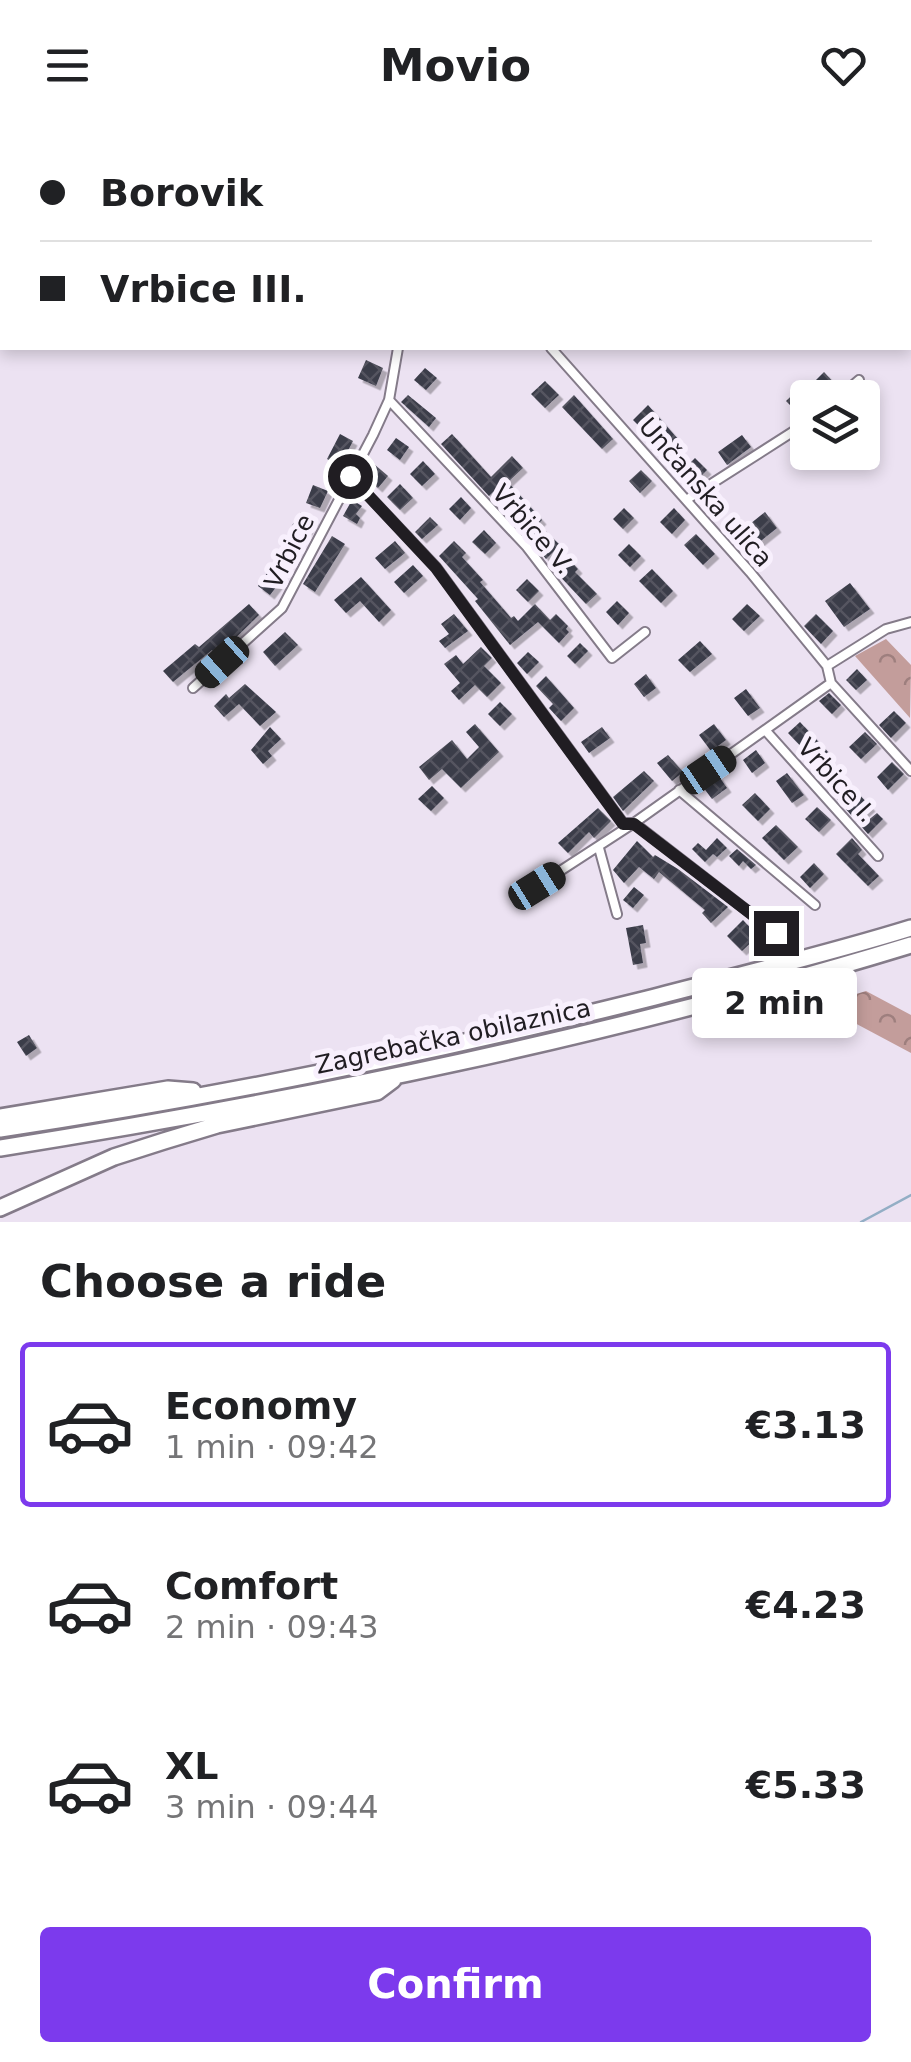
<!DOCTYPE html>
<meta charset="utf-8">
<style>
body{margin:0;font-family:"DejaVu Sans",sans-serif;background:#f2f2f2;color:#202124;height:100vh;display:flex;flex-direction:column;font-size:38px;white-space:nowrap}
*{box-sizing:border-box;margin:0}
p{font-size:32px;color:#757577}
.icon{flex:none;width:55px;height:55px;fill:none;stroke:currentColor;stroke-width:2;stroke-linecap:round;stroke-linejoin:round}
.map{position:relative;height:1092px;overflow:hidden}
.sheet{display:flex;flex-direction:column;background:#fff;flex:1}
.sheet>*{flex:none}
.banner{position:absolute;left:0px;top:0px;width:912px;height:220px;box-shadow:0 5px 15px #0003;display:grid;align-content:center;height:220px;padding:0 40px;background:#fff}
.fabs{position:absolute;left:790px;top:250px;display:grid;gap:20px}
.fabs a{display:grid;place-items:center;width:90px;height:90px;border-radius:10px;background:#fff;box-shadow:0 5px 15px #0003;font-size:50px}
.end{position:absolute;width:45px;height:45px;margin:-22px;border:12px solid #201d22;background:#fff;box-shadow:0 0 0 5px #fff}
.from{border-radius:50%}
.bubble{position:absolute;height:70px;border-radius:10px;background:#fff;box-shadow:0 5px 15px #0003;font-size:32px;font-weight:700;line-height:70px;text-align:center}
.car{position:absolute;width:30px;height:60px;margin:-30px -15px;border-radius:12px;box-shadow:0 0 8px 2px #0007;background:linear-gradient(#222 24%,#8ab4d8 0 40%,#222 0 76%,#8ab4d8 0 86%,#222 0)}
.banner b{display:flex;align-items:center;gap:35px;height:95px;font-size:38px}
.banner b+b{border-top:2px solid #e0e0e0}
.banner i{width:25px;height:25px;background:#202124}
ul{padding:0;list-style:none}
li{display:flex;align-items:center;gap:30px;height:165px;margin:0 20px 15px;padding:0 20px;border:5px solid transparent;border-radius:10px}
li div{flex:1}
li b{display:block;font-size:38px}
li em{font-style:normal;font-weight:700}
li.selected{border-color:#7c3aed}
li>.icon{width:90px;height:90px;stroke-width:1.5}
h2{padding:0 40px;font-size:45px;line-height:120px}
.button{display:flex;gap:20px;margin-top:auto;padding:20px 40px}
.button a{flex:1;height:115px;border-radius:10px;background:#7c3aed;color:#fff;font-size:40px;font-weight:700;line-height:115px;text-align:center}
header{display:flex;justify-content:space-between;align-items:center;height:130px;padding:0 40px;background:#fff;font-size:45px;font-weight:700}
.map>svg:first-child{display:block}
.forest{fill:url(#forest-crowns)}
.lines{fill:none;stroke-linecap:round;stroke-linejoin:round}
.stream{stroke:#93aec5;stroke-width:2.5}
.building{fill:url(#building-cross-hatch);filter:url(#shadow)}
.minor-casing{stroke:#847b89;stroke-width:12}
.motorway-casing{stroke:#847b89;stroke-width:20}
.minor{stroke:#fff;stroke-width:8}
.motorway{stroke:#fff;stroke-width:15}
.route{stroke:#201d22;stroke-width:12}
.labels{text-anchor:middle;stroke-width:10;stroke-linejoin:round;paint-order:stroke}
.street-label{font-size:25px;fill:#201d22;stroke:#f8f0fd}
</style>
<header><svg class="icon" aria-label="menu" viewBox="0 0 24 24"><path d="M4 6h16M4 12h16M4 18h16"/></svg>Movio<svg class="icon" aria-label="heart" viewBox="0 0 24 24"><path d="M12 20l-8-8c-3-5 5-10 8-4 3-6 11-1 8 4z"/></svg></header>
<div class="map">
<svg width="911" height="1092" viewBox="0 0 911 1092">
<defs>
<pattern id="forest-crowns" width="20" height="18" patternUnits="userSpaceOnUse" patternTransform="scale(2.5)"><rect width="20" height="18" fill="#c39d9b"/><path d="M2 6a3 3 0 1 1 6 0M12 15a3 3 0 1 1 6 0" fill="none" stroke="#9e7f7e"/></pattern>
<pattern id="building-cross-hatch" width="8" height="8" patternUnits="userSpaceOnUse" patternTransform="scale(2.5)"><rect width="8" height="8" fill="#3a3c49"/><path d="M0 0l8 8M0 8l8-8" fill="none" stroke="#545560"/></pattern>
<filter id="shadow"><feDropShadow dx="4.5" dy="4.5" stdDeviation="0" flood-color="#0004"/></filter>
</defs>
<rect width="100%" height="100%" fill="#ece2f2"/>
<path class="forest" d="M886 509 911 535 910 588 855 526Z
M866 861 911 885V923L821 875Z"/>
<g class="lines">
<path class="stream" d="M861 1092 911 1065"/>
</g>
<path class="building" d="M366 230 383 238 376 256 358 248Z
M425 238 437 248 426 260 414 250Z
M824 242 836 255 826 265 822 260 814 268H808V274L798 283 786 271 804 254 808 258Z
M545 251 559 265 545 278 531 264Z
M408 265 436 288 429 297 401 272Z
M574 265 613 309 602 319 562 277Z
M648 275 678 309 665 322 633 290Z
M340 304 353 311 340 336 327 329Z
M452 304 491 347 512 326 523 338 508 352 542 390 538 394 560 415 546 429 535 415 539 412 520 390 493 362 489 366 441 314Z
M742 305 751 317 727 335 718 322Z
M396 308 409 317 400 330 387 320Z
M695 328 707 340 692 355 680 343Z
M423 331 435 344 422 356 410 344Z
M374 334 388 346 378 358 364 346Z
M641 340 652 351 640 363 629 351Z
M400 354 413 368 400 380 387 367Z
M313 355 328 361 320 378 306 373Z
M461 367 471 378 460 390 449 379Z
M352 370 362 376 356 384 360 388 357 394 343 386Z
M624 378 634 388 623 399 613 389Z
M674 378 685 390 672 404 660 392Z
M301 382 314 390 305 405 291 397Z
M765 382 777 398 757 414 745 398Z
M430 387 438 395 422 409 415 402Z
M484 400 496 413 485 424 472 412Z
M696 404 715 424 703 435 684 415Z
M332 406 345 414 315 462 303 454Z
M395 411 405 423 385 439 375 428Z
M454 411 466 423 462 427 483 450 480 452 511 488 514 486 518 491 535 474 550 490 556 484 568 496 566 499 569 502 559 513 538 492 510 515 475 471 478 469 439 426Z
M629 414 641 426 630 437 618 425Z
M568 428 578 439 575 442 597 464 586 474 555 441Z
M413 435 423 446 404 463 394 452Z
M652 439 673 461 661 473 639 451Z
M267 443 280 452 270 465 258 456Z
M361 447 391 480 379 492 360 471 346 483 334 470Z
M527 449 539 461 528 472 516 460Z
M850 453 870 479 844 497 825 471Z
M617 471 629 483 618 495 606 482Z
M249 474 259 485 217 526 212 520 173 552 163 541 195 514 199 517Z
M747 474 760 486 744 501 732 489Z
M454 484 468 501 445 518 439 511 449 504 441 494Z
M816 484 833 501 821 514 804 496Z
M285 502 298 515 275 536 263 522Z
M700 511 712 524 690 542 678 530Z
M580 513 588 521 575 534 567 526Z
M481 517 492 528 484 536 501 553 487 567 475 555 459 570 451 561 460 553 444 534 456 525 463 534Z
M528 522 539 532 527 544 517 533Z
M857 539 867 550 856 560 846 550Z
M646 544 656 558 644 567 634 554Z
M546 546 574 578 561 591 549 578 553 574 536 556Z
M245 554 276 582 260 596 239 574 224 587 214 576 226 564 229 568Z
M746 559 760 578 748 586 734 568Z
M829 563 841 575 832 584 819 571Z
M500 572 512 584 500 596 488 584Z
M894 581 906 593 891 608 879 595Z
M800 592 828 622 817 633 788 603Z
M475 594 499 622 461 658 442 639 429 650 419 637 452 610 467 629 479 617 466 602Z
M714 594 726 610 711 621 699 605Z
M270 597 281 609 268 621 272 626 263 634 251 620Z
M602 597 610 608 589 623 581 612Z
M865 602 877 614 861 629 849 617Z
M756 620 765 633 752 643 743 630Z
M668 625 683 642 672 651 657 633Z
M892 632 904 644 888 660 877 647Z
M644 641 654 651 623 681 613 667Z
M787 643 804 665 792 673 776 651Z
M718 645 727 658 712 669 703 657Z
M432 656 444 668 431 681 418 669Z
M851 656 871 677 861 686 866 692 877 683 883 689 868 704 837 669Z
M755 663 770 679 758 691 742 675Z
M817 677 831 690 819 702 805 689Z
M598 678 611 691 594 708 589 702 568 723 558 713Z
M776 695 798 717 784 730 762 708Z
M717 708 727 718 717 727 713 724 705 732 692 719 698 713 706 720Z
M852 708 862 720 858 724 879 746 868 756 836 724Z
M637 711 653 727 655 725 678 739 728 777 711 793 702 783 705 780 659 742 654 749 639 737 624 753 613 740Z
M737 719 756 735 751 739 743 731 739 736 729 726Z
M814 733 824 744 810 758 800 747Z
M634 757 644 765 633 778 623 770Z
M743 790 758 806 742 821 727 806Z
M643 795 646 813 640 814 643 833 633 835 626 798Z
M29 905 37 918 26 926 17 912Z"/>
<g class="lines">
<g class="minor-casing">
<path id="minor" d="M375 0V2
M838 268 859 250
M389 270 527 417 612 528 645 502
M350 346 436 437 623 693H634L776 803
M686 370 808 292
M827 536 886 499 911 492
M831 553 911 641
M193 558 282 478 373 305 389 270 398 218
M766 601 878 726
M679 660 815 775
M599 718 617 784
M537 756 634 693 831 553 827 536 750 442 551 218"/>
</g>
<g class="motorway-casing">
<path id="motorway" d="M0 987 168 959 193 961
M0 999C217 967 434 922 647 869 735 846 824 825 911 798
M0 1018C307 969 614 906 911 815
M0 1078 114 1027 164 1011 217 995 377 962 393 950"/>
</g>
<use href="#minor" class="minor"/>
<use href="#motorway" class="motorway"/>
</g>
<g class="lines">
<path class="route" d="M350 346 436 438 623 694H634L776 803"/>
</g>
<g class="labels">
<g class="street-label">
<text transform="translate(706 362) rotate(49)" y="9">Unčanska ulica</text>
<text transform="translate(533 399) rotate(49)" y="9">Vrbice V.</text>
<text transform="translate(289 421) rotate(-63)" y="9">Vrbice</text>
<text transform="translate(837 650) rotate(48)" y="9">Vrbice I.</text>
<text transform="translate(453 906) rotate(-12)" y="9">Zagrebačka obilaznica</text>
</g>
</g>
</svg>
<div class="fabs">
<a><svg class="icon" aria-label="layers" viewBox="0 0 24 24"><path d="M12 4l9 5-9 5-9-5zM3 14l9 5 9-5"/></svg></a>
</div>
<i class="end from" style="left:350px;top:346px"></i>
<i class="end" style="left:776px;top:803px"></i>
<div class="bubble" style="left:692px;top:838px;width:165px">2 min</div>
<i class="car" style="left:222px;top:532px;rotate:228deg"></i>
<i class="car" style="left:708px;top:640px;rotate:56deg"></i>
<i class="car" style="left:537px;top:756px;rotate:58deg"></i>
<div class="banner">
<b><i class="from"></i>Borovik</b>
<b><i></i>Vrbice III.</b>
</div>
</div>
<section class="sheet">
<h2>Choose a ride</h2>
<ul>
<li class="selected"><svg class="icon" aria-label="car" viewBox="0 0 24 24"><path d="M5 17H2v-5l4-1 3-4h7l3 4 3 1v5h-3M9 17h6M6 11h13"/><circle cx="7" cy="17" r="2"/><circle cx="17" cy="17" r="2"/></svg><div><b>Economy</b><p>1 min · 09:42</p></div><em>€3.13</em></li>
<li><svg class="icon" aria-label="car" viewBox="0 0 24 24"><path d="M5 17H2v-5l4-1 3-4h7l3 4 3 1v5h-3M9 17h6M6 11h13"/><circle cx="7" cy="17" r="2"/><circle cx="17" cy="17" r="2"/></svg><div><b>Comfort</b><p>2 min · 09:43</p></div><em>€4.23</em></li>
<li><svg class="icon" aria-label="car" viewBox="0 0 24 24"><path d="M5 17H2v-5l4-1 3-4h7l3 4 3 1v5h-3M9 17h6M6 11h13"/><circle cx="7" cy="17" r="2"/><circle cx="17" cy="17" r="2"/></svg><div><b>XL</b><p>3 min · 09:44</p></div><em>€5.33</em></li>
</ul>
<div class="button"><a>Confirm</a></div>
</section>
